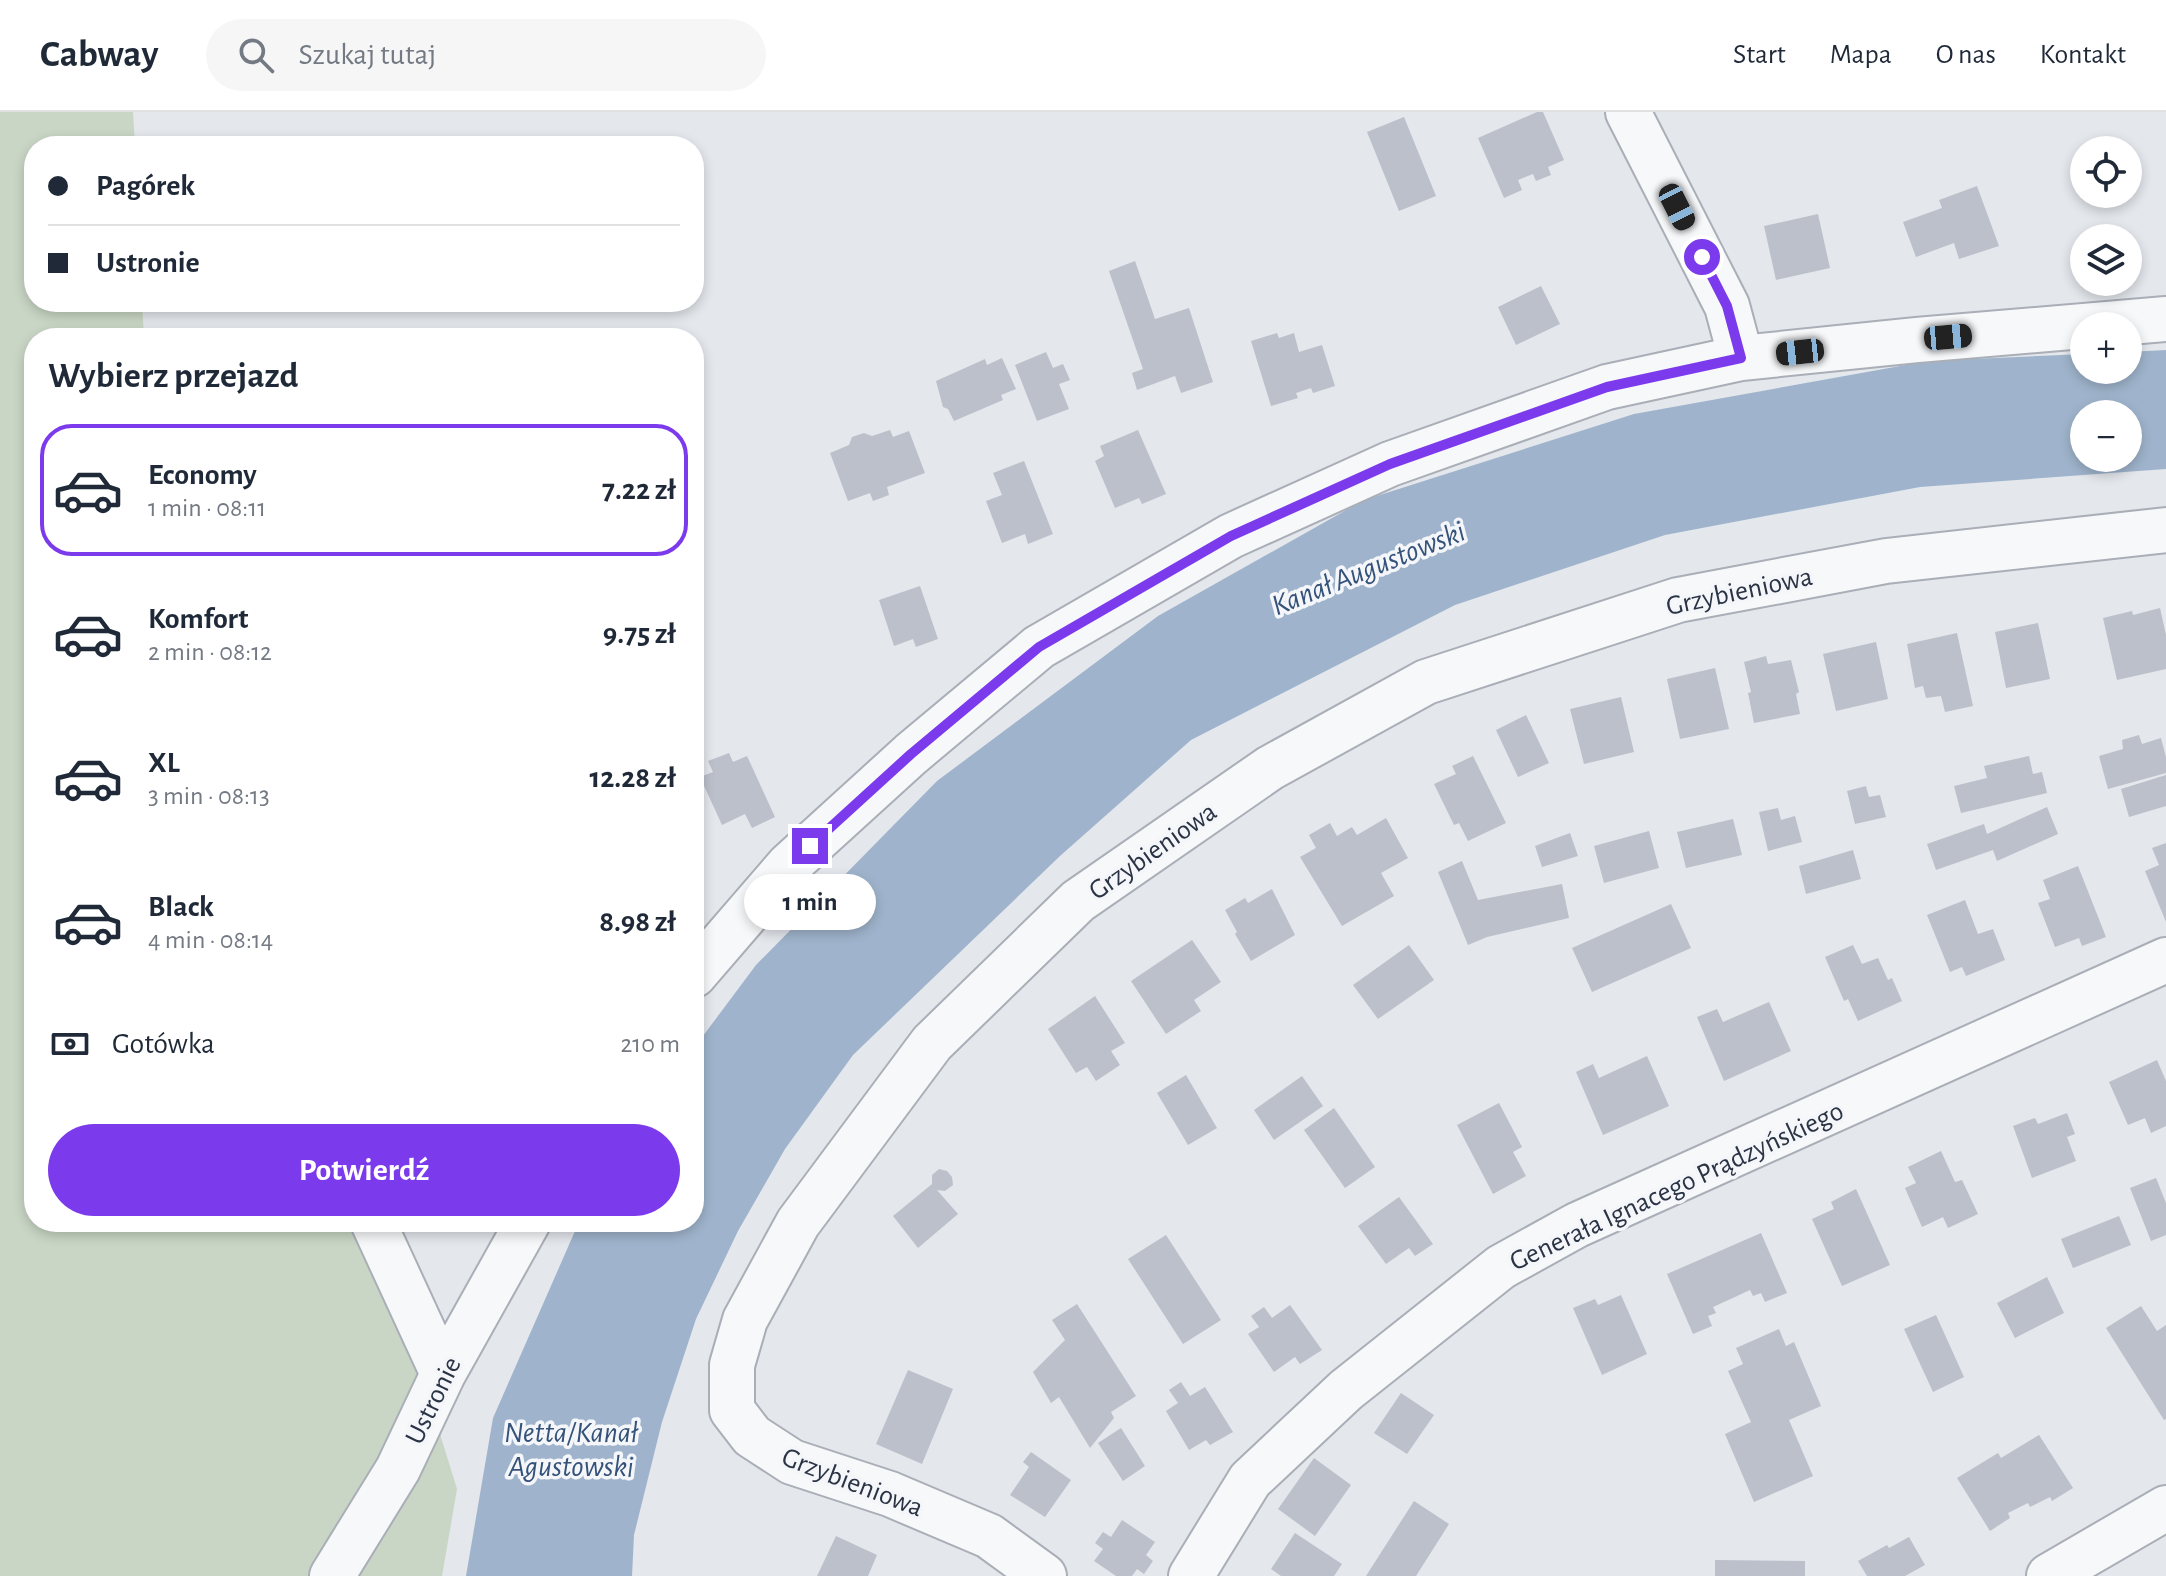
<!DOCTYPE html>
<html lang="pl">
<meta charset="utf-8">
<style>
body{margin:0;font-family:"Alegreya Sans",sans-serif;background:#f6f6f7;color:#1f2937;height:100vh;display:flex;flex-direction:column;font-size:30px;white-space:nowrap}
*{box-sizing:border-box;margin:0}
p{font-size:26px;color:#747a83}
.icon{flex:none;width:44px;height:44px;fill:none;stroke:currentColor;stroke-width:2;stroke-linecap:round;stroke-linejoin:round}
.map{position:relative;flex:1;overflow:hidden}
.side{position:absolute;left:24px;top:216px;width:680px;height:904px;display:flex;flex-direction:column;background:#fff;border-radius:32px;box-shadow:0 4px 12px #0003}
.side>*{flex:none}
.hud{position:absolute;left:24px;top:24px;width:680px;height:176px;border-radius:32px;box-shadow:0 4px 12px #0003;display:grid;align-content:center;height:176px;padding:0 24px;background:#fff}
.fabs{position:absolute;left:2070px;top:24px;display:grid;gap:16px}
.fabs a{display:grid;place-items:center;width:72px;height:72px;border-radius:50%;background:#fff;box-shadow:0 4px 12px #0003;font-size:40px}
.end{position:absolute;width:36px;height:36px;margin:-18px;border:10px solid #7c3aed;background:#fff;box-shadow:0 0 0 4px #fff}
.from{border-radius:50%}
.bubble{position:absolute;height:56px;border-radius:28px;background:#fff;box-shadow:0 4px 12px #0003;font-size:26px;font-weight:600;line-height:56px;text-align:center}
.car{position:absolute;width:24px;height:48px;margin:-24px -12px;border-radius:10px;box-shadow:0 0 6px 2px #0007;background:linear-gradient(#222 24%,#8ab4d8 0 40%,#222 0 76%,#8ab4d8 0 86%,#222 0)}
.hud b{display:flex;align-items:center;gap:28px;height:76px;font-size:30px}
.hud b+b{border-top:2px solid #e0e1e3}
.hud i{width:20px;height:20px;background:#1f2937}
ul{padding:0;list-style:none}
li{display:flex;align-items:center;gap:24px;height:132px;margin:0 16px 12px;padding:0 8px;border:4px solid transparent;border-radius:32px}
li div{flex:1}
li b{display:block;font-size:30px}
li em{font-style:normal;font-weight:600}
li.on{border-color:#7c3aed}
li>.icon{width:72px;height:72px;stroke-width:1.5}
h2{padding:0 24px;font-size:36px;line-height:96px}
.pay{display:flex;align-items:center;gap:20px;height:88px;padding:0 24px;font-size:30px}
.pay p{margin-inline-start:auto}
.primary-button{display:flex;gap:16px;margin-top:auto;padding:16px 24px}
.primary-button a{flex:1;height:92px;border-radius:48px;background:#7c3aed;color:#fff;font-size:32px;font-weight:600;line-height:92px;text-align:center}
header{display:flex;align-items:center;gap:48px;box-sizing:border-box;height:112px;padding:0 40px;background:#fff;border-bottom:2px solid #e0e1e3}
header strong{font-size:38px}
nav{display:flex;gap:44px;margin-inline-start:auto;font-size:28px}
.search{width:560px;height:72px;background:#f6f6f7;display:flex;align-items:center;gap:20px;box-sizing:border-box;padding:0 28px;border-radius:44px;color:#747a83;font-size:30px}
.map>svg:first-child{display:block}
.green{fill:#c9d6c5}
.water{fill:#9fb4cc;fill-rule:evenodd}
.building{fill:#bbc0ca}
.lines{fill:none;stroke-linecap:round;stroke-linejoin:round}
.minor-casing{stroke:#a9aeb7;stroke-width:48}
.minor{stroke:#f7f8fa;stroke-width:44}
.route{stroke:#7c3aed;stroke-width:10}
.labels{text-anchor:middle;stroke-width:7;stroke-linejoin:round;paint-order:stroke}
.street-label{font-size:28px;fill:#2b3445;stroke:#f4f6f9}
.water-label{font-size:30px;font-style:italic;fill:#34527a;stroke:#f4f6f9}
</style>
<header>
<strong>Cabway</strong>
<div class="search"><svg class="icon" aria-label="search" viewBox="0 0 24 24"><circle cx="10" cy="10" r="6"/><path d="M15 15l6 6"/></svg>Szukaj tutaj</div>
<nav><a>Start</a><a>Mapa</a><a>O nas</a><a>Kontakt</a></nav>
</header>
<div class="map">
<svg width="2166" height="1464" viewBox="0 0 2166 1464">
<rect width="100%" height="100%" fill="#e4e7ec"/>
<path class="green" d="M0 0H133L135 34H34V190H142L144 226H34V1110H365L386 1147 457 1377 442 1464H0Z"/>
<path class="water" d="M2166 238V357L1920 375 1665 423 1455 493 1191 628 1060 744 853 943 785 1037 738 1119 696 1207 662 1310 634 1423 632 1464H466L493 1306 579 1110H694V936L756 853 937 669 1158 504 1364 388 1634 302 1928 249 2084 242V258H2128V240ZM2084 302H2128V346H2084Z"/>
<path class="building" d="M1537 0H1543L1564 48 1548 55 1551 63 1536 69 1533 62 1518 68 1522 78 1504 86 1478 26Z
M1404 5 1436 84 1399 99 1367 20Z
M1977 74 1999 134 1959 147 1954 131 1916 145 1903 110 1942 96 1939 88Z
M1818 102 1830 156 1776 168 1764 114Z
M1135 149 1155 207 1189 196 1213 270 1181 281 1175 264 1137 278 1132 261 1143 257 1109 159Z
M1541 174 1560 212 1516 233 1498 195Z
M1277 221 1279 226 1294 221 1299 240 1322 233 1335 274 1313 281 1311 276 1296 281 1298 286 1271 294 1251 229Z
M1046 240 1053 256 1063 252 1070 268 1059 272 1069 297 1037 309 1015 253Z
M1002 246 1016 277 1001 283 1003 288 954 309 948 297 943 295 936 269 985 247 987 253Z
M890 318 893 325 909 319 925 361 887 375 889 383 873 389 870 381 848 389 830 341 849 333 852 325 864 321 872 324Z
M1138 318 1166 382 1142 392 1139 386 1115 396 1095 349 1104 344 1100 334Z
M1024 349 1053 422 1028 432 1025 422 1002 431 986 389 1002 383 993 361Z
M920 474 938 527 916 535 913 527 894 534 879 488Z
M2160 496 2166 523V557L2117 568 2103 506 2132 499 2133 503Z
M2038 511 2050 567 2006 576 1995 520Z
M1957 521 1973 594 1945 600 1941 584 1926 586 1923 574 1915 576 1907 532Z
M1876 530 1888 587 1836 599 1823 542Z
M1766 544 1768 552 1791 548 1799 580 1796 582 1800 602 1754 611 1748 581 1751 580 1744 550Z
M1715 556 1729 617 1680 627 1667 567Z
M1621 585 1634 640 1584 652 1570 597Z
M1526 603 1549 651 1518 665 1496 618Z
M2139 623 2142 632 2161 626 2166 645V661L2108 677 2099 644 2123 637 2122 628Z
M729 641 733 650 747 644 775 705 752 716 745 702 722 713 700 665 713 660 708 649Z
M1473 644 1506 711 1468 729 1459 711 1454 713 1434 672 1456 662 1452 654Z
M2029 644 2033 662 2042 660 2047 681 1961 701 1954 674 1987 666 1984 654Z
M2166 663V694L2129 705 2121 677Z
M1866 674 1869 685 1880 683 1886 705 1855 712 1847 679Z
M2047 695 2058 722 1997 749 1993 738 1936 758 1927 732 1984 712 1987 722Z
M1778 696 1781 708 1795 704 1802 730 1768 739 1759 700Z
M1386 706 1408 746 1381 761 1394 784 1342 814 1300 745 1316 736 1309 723 1330 711 1337 724 1352 715 1357 723Z
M1733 707 1742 743 1686 756 1677 720Z
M1649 719 1659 756 1604 771 1594 734Z
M1570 721 1578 744 1542 755 1535 734Z
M2166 731V810L2145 759 2159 753 2152 736Z
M1853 738 1861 767 1806 782 1799 754Z
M1462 749 1478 788 1562 772 1569 806 1487 825 1468 833 1438 760Z
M2078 754 2106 825 2082 834 2079 826 2055 835 2038 791 2050 787 2043 768Z
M1272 777 1295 823 1251 849 1235 822 1237 820 1225 798 1245 786 1248 791Z
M1965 788 1978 822 1993 817 2005 848 1966 864 1962 855 1950 860 1927 803Z
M1671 792 1691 836 1592 880 1572 836Z
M1192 828 1221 870 1194 888 1201 899 1166 922 1131 869Z
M1409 833 1434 868 1378 907 1353 873Z
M1853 833 1862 852 1878 846 1888 868 1892 866 1902 889 1858 909 1848 887 1844 889 1825 845Z
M1095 884 1125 931 1111 939 1120 953 1096 969 1087 955 1076 961 1048 917Z
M1769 890 1791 939 1724 969 1697 905 1717 897 1723 910Z
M1647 944 1669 994 1603 1023 1576 960 1593 952 1599 966Z
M2157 948 2166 969V1014L2151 1021 2145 1006 2128 1013 2109 970Z
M1186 963 1217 1016 1188 1033 1157 981Z
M1302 964 1323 994 1274 1028 1254 998Z
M1499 991 1522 1035 1513 1040 1526 1064 1493 1082 1457 1013Z
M1334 996 1375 1055 1345 1076 1304 1018Z
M2067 1001 2075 1022 2067 1025 2076 1049 2032 1066 2013 1014 2035 1006 2038 1012Z
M1941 1039 1955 1070 1962 1068 1978 1102 1948 1116 1943 1105 1922 1115 1905 1076 1916 1071 1908 1055Z
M939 1057 947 1059 952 1065 953 1073 945 1079 937 1078 958 1102 918 1136 893 1104 932 1072V1063Z
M2156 1066 2166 1091V1123L2151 1129 2130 1076Z
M1856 1077 1890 1153 1842 1174 1812 1107 1834 1097 1831 1090Z
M1399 1085 1433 1132 1415 1144 1409 1136 1386 1152 1358 1114Z
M2119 1104 2131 1133 2073 1156 2061 1127Z
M1761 1121 1787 1181 1765 1190 1761 1181 1753 1184 1750 1178 1735 1185 1713 1195 1716 1201 1708 1204 1712 1214 1693 1222 1667 1162Z
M1166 1123 1221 1208 1183 1232 1128 1147Z
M2047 1165 2064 1201 2015 1226 1997 1191Z
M1621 1183 1647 1242 1602 1263 1573 1196 1595 1187 1598 1193Z
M1077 1192 1136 1284 1111 1300 1114 1306 1090 1336 1059 1285 1051 1291 1033 1260 1065 1228 1052 1208Z
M1290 1193 1322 1238 1300 1252 1295 1245 1274 1260 1248 1222 1259 1215 1251 1204 1264 1195 1272 1206Z
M2141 1194 2157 1219 2166 1213V1307L2164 1308 2106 1216Z
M1936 1203 1964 1265 1933 1280 1904 1217Z
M1779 1217 1786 1234 1794 1230 1821 1294 1789 1308 1813 1364 1754 1390 1725 1322 1751 1310 1728 1259 1743 1252 1736 1236Z
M908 1258 953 1277 922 1352 876 1332Z
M1181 1270 1190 1284 1205 1275 1233 1320 1210 1333 1206 1328 1189 1338 1166 1299 1178 1291 1169 1278Z
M1401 1281 1434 1303 1407 1342 1374 1321Z
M1121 1316 1145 1354 1123 1369 1098 1331Z
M2039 1323 2073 1376 2052 1389 2050 1385 2030 1395 2028 1391 2008 1401 2010 1406 1990 1419 1957 1366 1998 1341 2001 1346Z
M1031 1340 1071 1368 1045 1405 1010 1383 1029 1355 1023 1350Z
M1314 1346 1351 1373 1315 1424 1278 1397Z
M1414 1389 1449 1412 1416 1464H1366Z
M1122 1408 1155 1430 1146 1443 1153 1449 1144 1462 1137 1457 1132 1464H1116L1094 1449 1103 1437 1095 1431 1103 1420 1111 1425Z
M1295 1421 1342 1452 1334 1464H1281L1271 1457Z
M836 1424 877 1443 868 1464H817Z
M1909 1425 1925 1453 1905 1464H1867L1858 1449 1887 1433 1889 1436Z
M1715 1448 1805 1449V1464H1715Z"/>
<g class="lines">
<g class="minor-casing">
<path id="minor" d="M1628 0 1727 194 1741 246
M694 863 789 753 911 642 1039 535 1231 424 1390 352 1607 275 1741 246 1917 228 2166 207
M373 1110 443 1262
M332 1464 398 1357 443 1262 528 1110
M1044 1464 989 1424 890 1382 792 1350 752 1324 732 1298V1253L745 1208 798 1111 932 931 1078 789 1270 656 1426 570 1678 488 1886 449 2166 418
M1191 1464 1250 1368 1346 1278 1501 1155 1577 1113 2166 848
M2049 1464 2166 1396"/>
</g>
<use href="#minor" class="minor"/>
</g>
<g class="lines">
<path class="route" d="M810 734 911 642 1039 535 1231 424 1390 352 1607 275 1741 246 1727 194 1702 145"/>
</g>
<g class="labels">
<g class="street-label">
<text transform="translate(1739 478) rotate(-12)" y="10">Grzybieniowa</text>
<text transform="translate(1152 738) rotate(-35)" y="10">Grzybieniowa</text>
<text transform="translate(1676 1073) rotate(-25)" y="10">Generała Ignacego Prądzyńskiego</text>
<text transform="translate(432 1288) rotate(-64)" y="10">Ustronie</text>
<text transform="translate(853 1369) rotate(21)" y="10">Grzybieniowa</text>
</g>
<g class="water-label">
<text transform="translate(1368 456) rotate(-22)" y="10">Kanał Augustowski</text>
<text x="571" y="1330">Netta/Kanał<tspan x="571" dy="34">Agustowski</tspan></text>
</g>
</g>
</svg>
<div class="fabs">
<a><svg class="icon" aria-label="locate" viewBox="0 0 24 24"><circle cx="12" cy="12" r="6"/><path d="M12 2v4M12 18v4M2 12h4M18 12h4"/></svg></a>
<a><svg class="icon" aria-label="layers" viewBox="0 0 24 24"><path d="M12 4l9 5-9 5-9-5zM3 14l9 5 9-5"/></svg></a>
<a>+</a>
<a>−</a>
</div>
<i class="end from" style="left:1702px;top:145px"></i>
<i class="end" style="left:810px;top:734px"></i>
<div class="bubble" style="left:744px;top:762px;width:132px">1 min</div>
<i class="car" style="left:1677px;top:95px;rotate:153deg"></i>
<i class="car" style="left:1948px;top:225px;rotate:85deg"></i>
<i class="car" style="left:1800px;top:240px;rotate:264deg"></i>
<div class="hud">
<b><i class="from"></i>Pagórek</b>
<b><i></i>Ustronie</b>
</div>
<section class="side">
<h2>Wybierz przejazd</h2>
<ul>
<li class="on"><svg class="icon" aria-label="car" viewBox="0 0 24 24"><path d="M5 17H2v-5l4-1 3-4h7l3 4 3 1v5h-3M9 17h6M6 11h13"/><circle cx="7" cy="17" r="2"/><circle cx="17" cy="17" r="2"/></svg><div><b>Economy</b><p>1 min · 08:11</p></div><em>7.22 zł</em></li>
<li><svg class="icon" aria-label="car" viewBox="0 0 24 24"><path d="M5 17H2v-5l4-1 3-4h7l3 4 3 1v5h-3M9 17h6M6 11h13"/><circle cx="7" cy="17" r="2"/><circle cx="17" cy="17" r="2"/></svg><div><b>Komfort</b><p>2 min · 08:12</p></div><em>9.75 zł</em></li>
<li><svg class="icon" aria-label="car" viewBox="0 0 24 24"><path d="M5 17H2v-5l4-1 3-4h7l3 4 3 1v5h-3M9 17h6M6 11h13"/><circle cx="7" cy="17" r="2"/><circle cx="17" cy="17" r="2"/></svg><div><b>XL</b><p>3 min · 08:13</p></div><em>12.28 zł</em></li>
<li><svg class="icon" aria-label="car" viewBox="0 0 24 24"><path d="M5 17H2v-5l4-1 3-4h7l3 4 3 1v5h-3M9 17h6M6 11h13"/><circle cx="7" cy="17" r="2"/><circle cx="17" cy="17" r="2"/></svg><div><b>Black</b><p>4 min · 08:14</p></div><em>8.98 zł</em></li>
</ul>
<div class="pay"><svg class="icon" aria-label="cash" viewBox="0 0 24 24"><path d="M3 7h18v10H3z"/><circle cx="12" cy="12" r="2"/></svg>Gotówka<p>210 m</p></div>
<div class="primary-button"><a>Potwierdź</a></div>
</section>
</div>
